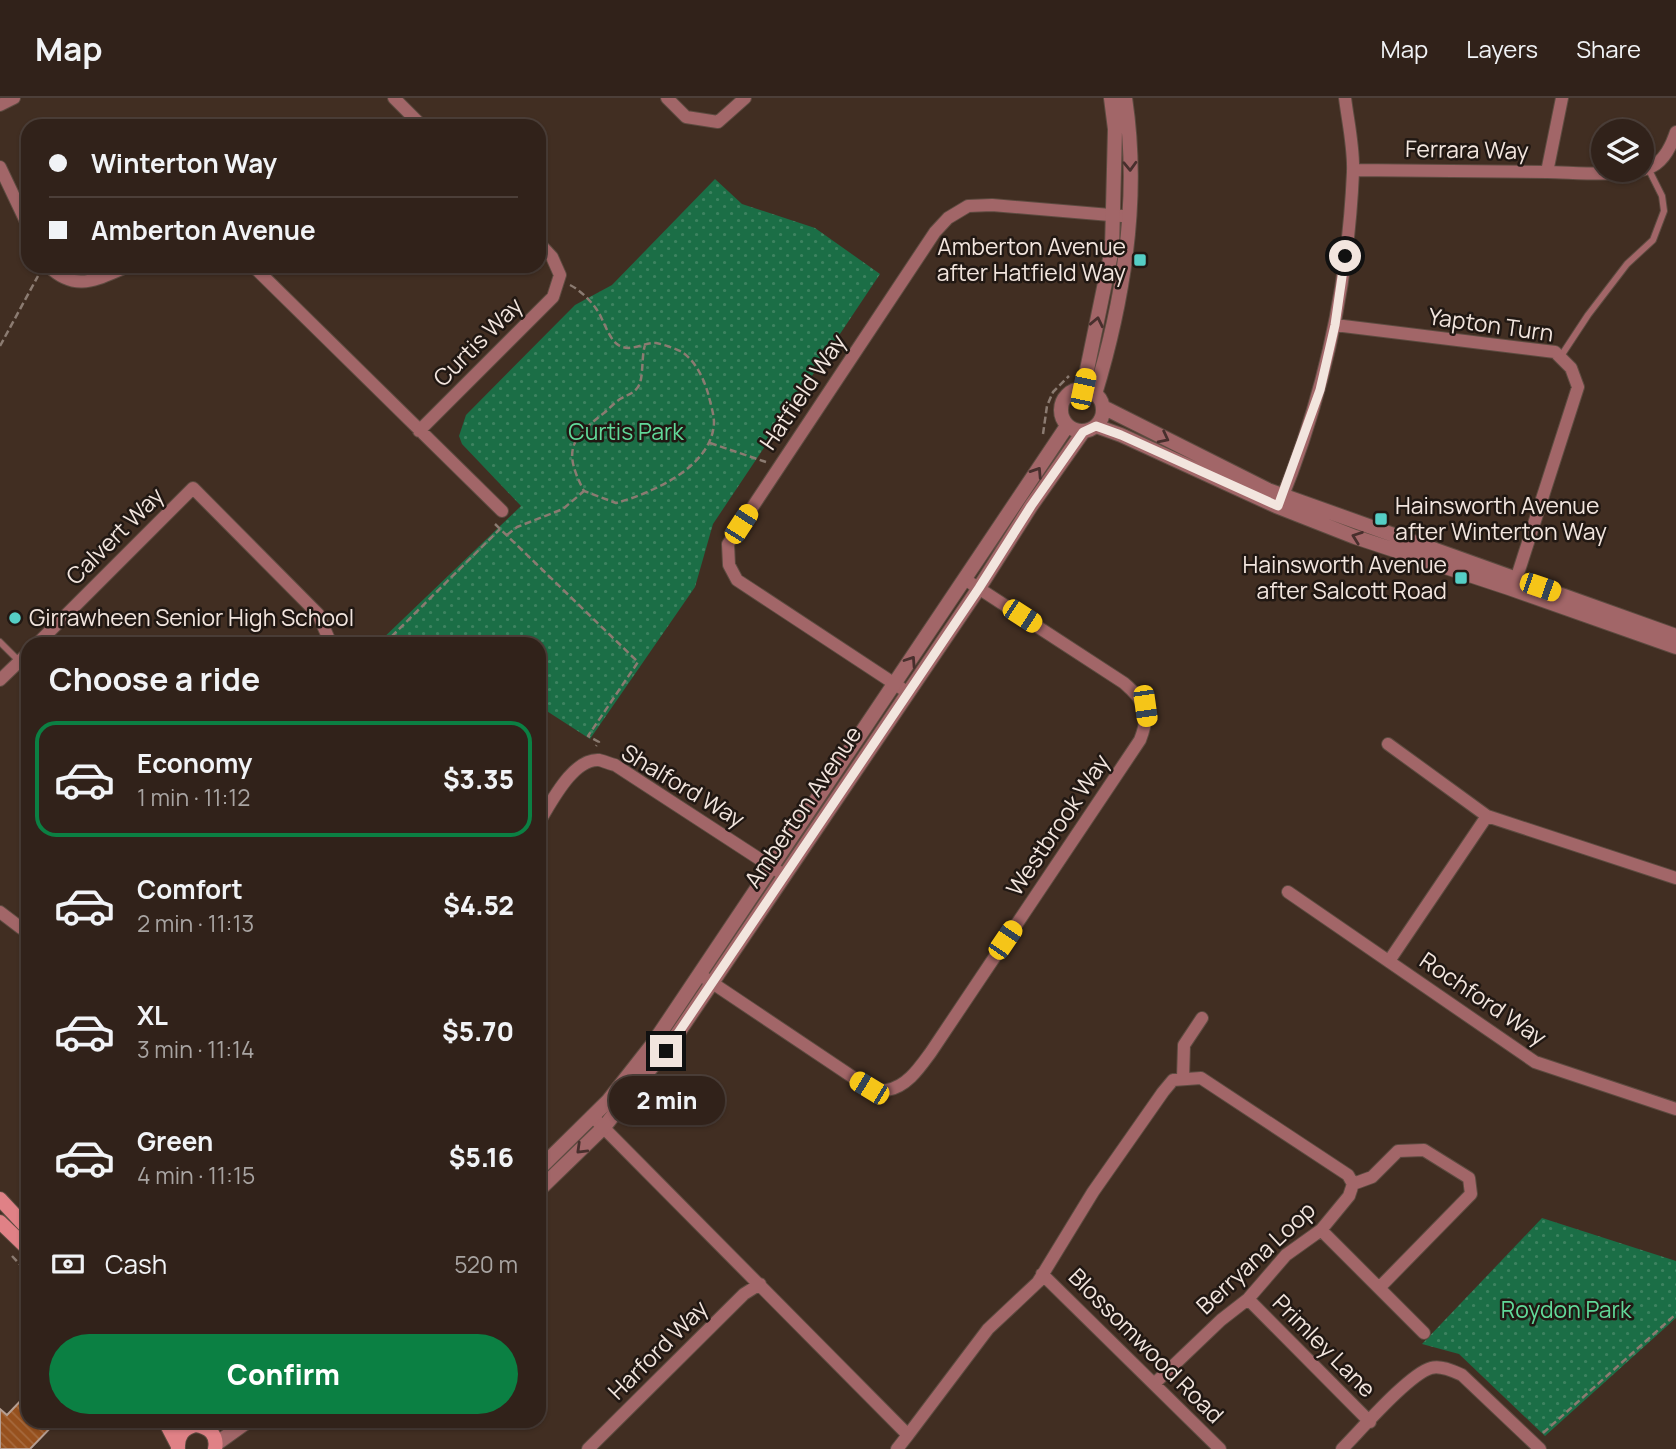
<!DOCTYPE html>
<meta charset="utf-8">
<style>
body{margin:0;font-family:Manrope,sans-serif;background:#3d2f27;color:#f1f3f6;height:100vh;display:flex;flex-direction:column;font-size:26px;white-space:nowrap}
*{box-sizing:border-box;margin:0}
p{font-size:23px;color:#a8a4a2}
.icon{flex:none;width:38px;height:38px;fill:none;stroke:currentColor;stroke-width:2;stroke-linecap:round;stroke-linejoin:round}
.map{position:relative;flex:1;overflow:hidden}
.panel{position:absolute;left:21px;top:539px;width:525px;height:791px;display:flex;flex-direction:column;background:#31221a;border-radius:21px;box-shadow:0 2px 5px #0004,0 0 0 2px #4c3f39}
.panel>*{flex:none}
.banner{position:absolute;left:21px;top:21px;width:525px;height:154px;border-radius:21px;box-shadow:0 2px 5px #0004,0 0 0 2px #4c3f39;display:grid;align-content:center;height:154px;padding:0 28px;background:#31221a}
.controls{position:absolute;left:1591px;top:21px;display:grid;gap:14px}
.controls a{display:grid;place-items:center;width:63px;height:63px;border-radius:50%;background:#31221a;box-shadow:0 2px 5px #0004,0 0 0 2px #4c3f39;font-size:35px}
.end{position:absolute;width:32px;height:32px;margin:-16px;border:9px solid #f2e5de;background:#111;box-shadow:0 0 0 4px #111}
.from{border-radius:50%}
.bubble{position:absolute;height:49px;border-radius:24px;background:#31221a;box-shadow:0 2px 5px #0004,0 0 0 2px #4c3f39;font-size:23px;font-weight:800;line-height:49px;text-align:center}
.car{position:absolute;width:21px;height:42px;margin:-21px -10px;border-radius:9px;box-shadow:0 0 5px 2px #0007;background:linear-gradient(#f5c518 24%,#345 0 40%,#f5c518 0 76%,#345 0 86%,#f5c518 0)}
.banner b{display:flex;align-items:center;gap:24px;height:66px;font-size:26px}
.banner b+b{border-top:2px solid #4c3f39}
.banner i{width:18px;height:18px;background:#f1f3f6}
ul{padding:0;list-style:none}
li{display:flex;align-items:center;gap:21px;height:116px;margin:0 14px 10px;padding:0 14px;border:4px solid transparent;border-radius:21px}
li div{flex:1}
li b{display:block;font-size:26px}
li em{font-style:normal;font-weight:800}
li.selected{border-color:#0b8043}
li>.icon{width:63px;height:63px;stroke-width:1.5}
h2{padding:0 28px;font-size:32px;line-height:84px}
.pay{display:flex;align-items:center;gap:18px;height:77px;padding:0 28px;font-size:26px}
.pay p{margin-inline-start:auto}
.cta{display:flex;gap:14px;margin-top:auto;padding:14px 28px}
.cta a{flex:1;height:80px;border-radius:42px;background:#0b8043;color:#fff;font-size:28px;font-weight:800;line-height:80px;text-align:center}
header{display:flex;align-items:center;gap:42px;box-sizing:border-box;height:98px;padding:0 35px;background:#31221a;border-bottom:2px solid #4c3f39}
header strong{font-size:33px}
nav{display:flex;gap:38px;margin-inline-start:auto;font-size:24px}
.map>svg:first-child{display:block}
.park{fill:url(#park-dots)}
.building{fill:url(#building-back-hatch);stroke:#b69e91;stroke-width:2}
.lines{fill:none;stroke-linecap:round;stroke-linejoin:round}
.service-casing{stroke:#5d4b40;stroke-width:8}
.minor-casing{stroke:#5d4b40;stroke-width:14}
.tertiary-casing{stroke:#5d4b40;stroke-width:16}
.secondary-casing{stroke:#5d4b40;stroke-width:16}
.path{stroke:#8b7b71;stroke-width:2.5;stroke-dasharray:7 3.5;stroke-linecap:butt}
.service{stroke:#a26668;stroke-width:6}
.minor{stroke:#a26668;stroke-width:12}
.tertiary{stroke:#a26668;stroke-width:14}
.secondary{stroke:#e08186;stroke-width:14}
.oneway{stroke:#482f2d}
.route{stroke:#f2e5de;stroke-width:9}
.poi-dot{fill:#55cec5;stroke:#211813;stroke-width:2.5}
.labels{text-anchor:middle;stroke-width:5;stroke-linejoin:round;paint-order:stroke}
.street-label{font-size:23px;fill:#f2e5de;stroke:#211813}
.poi-label{font-size:23px;fill:#f2e5de;stroke:#211813;text-anchor:end}
.park-label{font-size:23px;fill:#61d999;stroke:#211813}
</style>
<header>
<strong>Map</strong>
<nav><a>Map</a><a>Layers</a><a>Share</a></nav>
</header>
<div class="map">
<svg width="1676" height="1351" viewBox="0 0 1676 1351">
<defs>
<pattern id="park-dots" width="8" height="8" patternUnits="userSpaceOnUse" patternTransform="scale(1.75)"><rect width="8" height="8" fill="#1b6e46"/><path d="M2 2h.1M6 6h.1" fill="none" stroke="#3d8360" stroke-width="1.8" stroke-linecap="round"/></pattern>
<pattern id="building-back-hatch" width="6" height="6" patternUnits="userSpaceOnUse" patternTransform="scale(1.75)"><rect width="6" height="6" fill="#97511e"/><path d="M-1 5l2 2M0 0l6 6M5-1l2 2" fill="none" stroke="#a66a3e"/></pattern>
</defs>
<rect width="100%" height="100%" fill="#412e22"/>
<path class="park" d="M715 81 742 106 815 130 880 176 713 426 695 489 590 641 539 608V546H377L521 408 462 346 459 338 466 317 575 207 612 187Z
M1542 1120 1676 1163V1220L1545 1338 1459 1256 1422 1246Z"/>
<path class="building" d="M28 1295V1323H57L30 1351H0V1311L7 1317Z"/>
<g class="lines">
<g class="service-casing">
<path id="service" d="M1561 258 1588 217 1627 166 1653 142 1664 113 1662 98 1648 70
M0 544 19 563"/>
</g>
<g class="minor-casing">
<path id="minor" d="M394 0 422 28
M667 0 686 19 718 24 745 0
M0 7 14 0
M0 69 28 128
M1353 72 1547 74 1562 0
M1547 74C1574 74 1635 81 1656 66 1666 59 1672 46 1676 34
M48 168C77 196 98 180 129 168
M253 168 502 413
M1335 227 1555 254 1571 270 1578 289 1514 488
M419 333 553 199 560 177 552 159 539 145
M1280 405C1323 300 1348 188 1353 74 1354 50 1348 24 1345 0
M37 546 193 390 318 516 331 546
M0 582 28 555
M907 594 737 482 729 467 728 446 935 134 948 120 968 108 992 107 1122 118
M1388 646 1487 718 1676 780
M539 724C551 705 573 660 599 662 604 663 610 666 615 667L784 777
M1288 794 1535 964 1676 1011
M0 814 21 830 28 831
M1389 863 1487 718
M705 880 869 990C874 991 882 993 887 992 907 989 920 969 931 954L1140 642C1151 614 1146 604 1124 585L966 482
M1183 980 1184 947 1202 920
M592 1018 908 1337 897 1351
M1353 1086 1372 1079 1398 1053 1424 1052 1469 1080 1471 1096 1379 1190
M1321 1132 1424 1235
M1042 1176 1220 1351
M1248 1201 1370 1324
M908 1337 988 1231 1038 1184 1093 1094 1163 994 1173 982 1201 980 1348 1077 1353 1086 1349 1098 1321 1132 1286 1157 1248 1201 1221 1222 1154 1286
M588 1351 744 1196 760 1186
M1342 1351C1360 1333 1409 1276 1431 1270 1441 1267 1453 1273 1462 1277L1540 1351"/>
</g>
<g class="tertiary-casing">
<path id="tertiary" d="M1061 312a21 21 0 1 1 42 0a21 21 0 1 1-42 0Z
M1083 291 1112 151 1115 31 1111 0
M1095 296C1124 201 1140 98 1125 0
M1103 309 1268 392 1676 538
M1096 328 1121 337 1276 408 1355 439 1509 490 1676 549
M539 1071 608 1003 652 947 1067 328
M539 1092 604 1029 674 941 979 490 1031 408 1083 334
M216 1346 248 1323"/>
</g>
<g class="secondary-casing">
<path id="secondary" d="M0 1101 28 1131
M0 1124 28 1151
M165 1323 178 1348
M178 1351C177 1338 183 1330 196 1327 209 1329 218 1337 215 1351"/>
</g>
<path class="path" d="M570 187C580 192 591 203 597 212 604 222 609 243 620 248 631 254 645 244 656 245 663 246 676 251 682 254 696 263 705 283 709 299 711 307 714 317 714 325 712 369 652 395 616 405L584 393C563 353 570 341 604 315 609 311 614 305 620 301 627 297 633 296 638 289 644 280 641 260 645 247
M0 248 38 178
M1043 336 1047 308 1053 294 1069 278
M710 345 766 364
M495 426 638 564 588 638 599 644 596 648
M507 437 517 429 563 411 584 393
M362 546H367
M384 546 500 431
M12 1158 28 1175
M1543 1335 1676 1216"/>
<use href="#service" class="service"/>
<use href="#minor" class="minor"/>
<use href="#tertiary" class="tertiary"/>
<use href="#secondary" class="secondary"/>
</g>
<defs><path id="oneway-chevron" d="M-2-3.5L2.5 0L-2 3.5" fill="none" stroke-width="1.6" stroke-linecap="round" stroke-linejoin="round" transform="scale(1.75)"/></defs>
<g class="oneway">
<use href="#oneway-chevron" transform="translate(1130 68) rotate(88)"/>
<use href="#oneway-chevron" transform="translate(1097 224) rotate(-78)"/>
<use href="#oneway-chevron" transform="translate(1164 340) rotate(27)"/>
<use href="#oneway-chevron" transform="translate(1037 374) rotate(-57)"/>
<use href="#oneway-chevron" transform="translate(1357 439) rotate(-160)"/>
<use href="#oneway-chevron" transform="translate(911 563) rotate(-56)"/>
<use href="#oneway-chevron" transform="translate(581 1051) rotate(136)"/>
</g>
<g class="lines">
<path class="route" d="M666 953 979 490 1031 408 1083 334 1096 328 1121 337 1278 408 1320 292 1335 227 1345 158"/>
</g>
<g class="poi-dot">
<rect x="1133" y="155" width="14" height="14" rx="3.5"/>
<rect x="1374" y="414" width="14" height="14" rx="3.5"/>
<rect x="1454" y="473" width="14" height="14" rx="3.5"/>
<circle cx="15" cy="520" r="7"/>
</g>
<g class="labels">
<g class="street-label">
<text transform="translate(1467 52) rotate(1)" y="8">Ferrara Way</text>
<text transform="translate(1491 227) rotate(8)" y="8">Yapton Turn</text>
<text transform="translate(478 244) rotate(-45)" y="8">Curtis Way</text>
<text transform="translate(803 294) rotate(-56)" y="8">Hatfield Way</text>
<text transform="translate(115 438) rotate(-45)" y="8">Calvert Way</text>
<text transform="translate(683 688) rotate(31)" y="8">Shalford Way</text>
<text transform="translate(803 709) rotate(-56)" y="8">Amberton Avenue</text>
<text transform="translate(1058 727) rotate(-56)" y="8">Westbrook Way</text>
<text transform="translate(1483 901) rotate(34)" y="8">Rochford Way</text>
<text transform="translate(1256 1160) rotate(-43)" y="8">Berryana Loop</text>
<text transform="translate(1146 1248) rotate(45)" y="8">Blossomwood Road</text>
<text transform="translate(1324 1248) rotate(45)" y="8">Primley Lane</text>
<text transform="translate(658 1252) rotate(-45)" y="8">Harford Way</text>
</g>
<g class="poi-label">
<text x="1126" y="157">Amberton Avenue<tspan x="1126" dy="26">after Hatfield Way</tspan></text>
<text x="1395" y="416" text-anchor="start">Hainsworth Avenue<tspan x="1395" dy="26">after Winterton Way</tspan></text>
<text x="1447" y="475">Hainsworth Avenue<tspan x="1447" dy="26">after Salcott Road</tspan></text>
<text x="29" y="528" text-anchor="start">Girrawheen Senior High School</text>
</g>
<g class="park-label">
<text x="626" y="342">Curtis Park</text>
<text x="1566" y="1220">Roydon Park</text>
</g>
</g>
</svg>
<div class="controls">
<a><svg class="icon" aria-label="layers" viewBox="0 0 24 24"><path d="M12 4l9 5-9 5-9-5zM3 14l9 5 9-5"/></svg></a>
</div>
<i class="end from" style="left:1345px;top:158px"></i>
<i class="end" style="left:666px;top:953px"></i>
<div class="bubble" style="left:609px;top:978px;width:116px">2 min</div>
<i class="car" style="left:1083px;top:291px;rotate:12deg"></i>
<i class="car" style="left:741px;top:426px;rotate:33deg"></i>
<i class="car" style="left:1540px;top:489px;rotate:109deg"></i>
<i class="car" style="left:1022px;top:518px;rotate:123deg"></i>
<i class="car" style="left:1145px;top:608px;rotate:172deg"></i>
<i class="car" style="left:1005px;top:842px;rotate:34deg"></i>
<i class="car" style="left:869px;top:990px;rotate:301deg"></i>
<div class="banner">
<b><i class="from"></i>Winterton Way</b>
<b><i></i>Amberton Avenue</b>
</div>
<section class="panel">
<h2>Choose a ride</h2>
<ul>
<li class="selected"><svg class="icon" aria-label="car" viewBox="0 0 24 24"><path d="M5 17H2v-5l4-1 3-4h7l3 4 3 1v5h-3M9 17h6M6 11h13"/><circle cx="7" cy="17" r="2"/><circle cx="17" cy="17" r="2"/></svg><div><b>Economy</b><p>1 min · 11:12</p></div><em>$3.35</em></li>
<li><svg class="icon" aria-label="car" viewBox="0 0 24 24"><path d="M5 17H2v-5l4-1 3-4h7l3 4 3 1v5h-3M9 17h6M6 11h13"/><circle cx="7" cy="17" r="2"/><circle cx="17" cy="17" r="2"/></svg><div><b>Comfort</b><p>2 min · 11:13</p></div><em>$4.52</em></li>
<li><svg class="icon" aria-label="car" viewBox="0 0 24 24"><path d="M5 17H2v-5l4-1 3-4h7l3 4 3 1v5h-3M9 17h6M6 11h13"/><circle cx="7" cy="17" r="2"/><circle cx="17" cy="17" r="2"/></svg><div><b>XL</b><p>3 min · 11:14</p></div><em>$5.70</em></li>
<li><svg class="icon" aria-label="car" viewBox="0 0 24 24"><path d="M5 17H2v-5l4-1 3-4h7l3 4 3 1v5h-3M9 17h6M6 11h13"/><circle cx="7" cy="17" r="2"/><circle cx="17" cy="17" r="2"/></svg><div><b>Green</b><p>4 min · 11:15</p></div><em>$5.16</em></li>
</ul>
<div class="pay"><svg class="icon" aria-label="cash" viewBox="0 0 24 24"><path d="M3 7h18v10H3z"/><circle cx="12" cy="12" r="2"/></svg>Cash<p>520 m</p></div>
<div class="cta"><a>Confirm</a></div>
</section>
</div>
